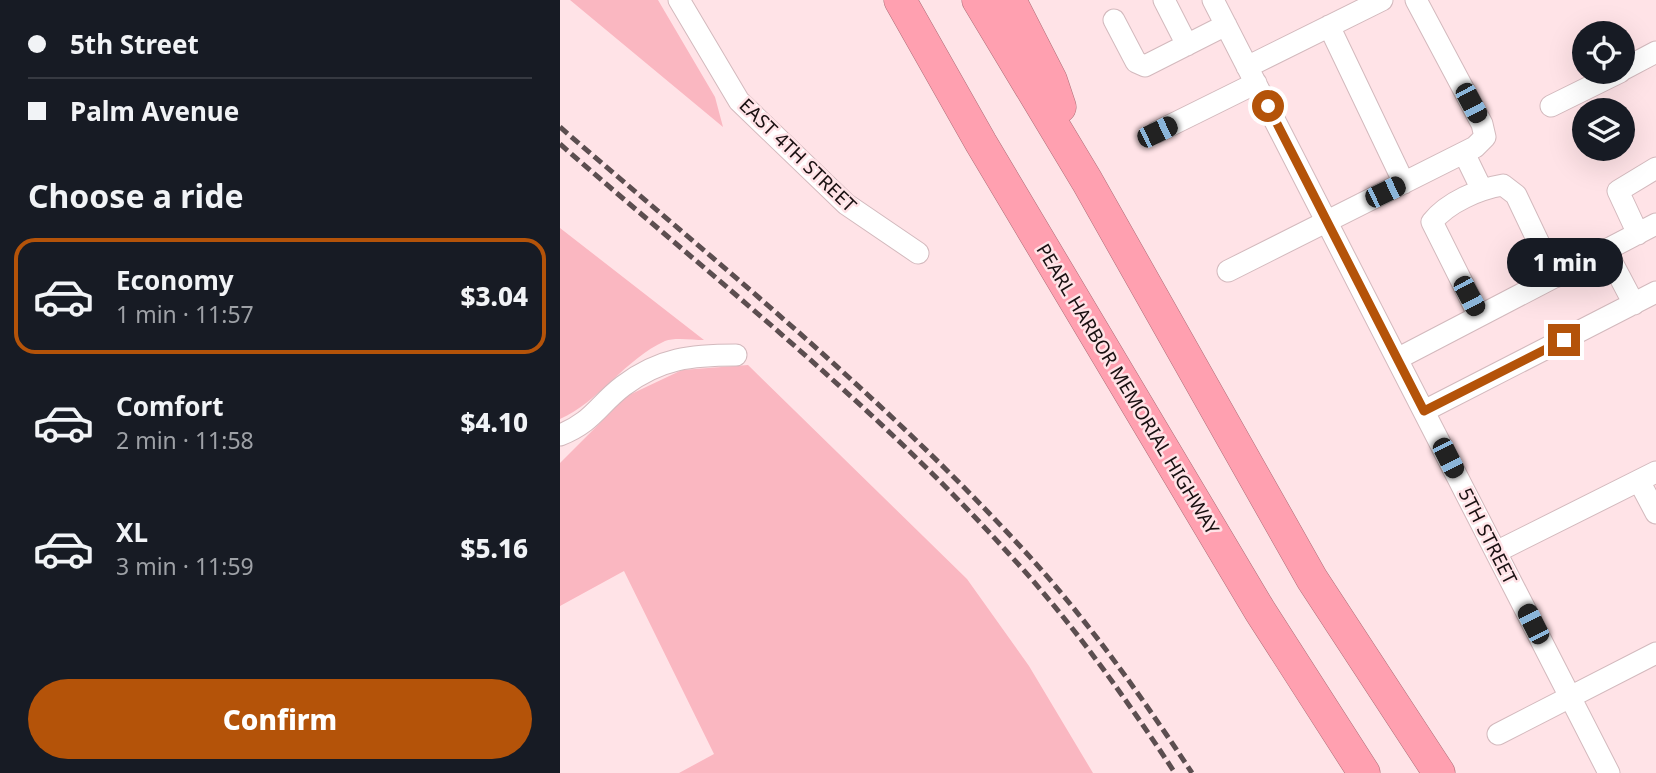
<!DOCTYPE html>
<meta charset="utf-8">
<style>
body{margin:0;font-family:"Noto Sans",sans-serif;background:#242831;color:#f1f3f6;height:100vh;display:flex;flex-direction:column;font-size:26px;white-space:nowrap}
*{box-sizing:border-box;margin:0}
p{font-size:23px;color:#9ea1a6}
.icon{flex:none;width:38px;height:38px;fill:none;stroke:currentColor;stroke-width:2;stroke-linecap:round;stroke-linejoin:round}
.map{position:relative;flex:1;overflow:hidden}
.side{display:flex;flex-direction:column;background:#171b24;width:560px}
.side>*{flex:none}
.guide{display:grid;align-content:center;height:154px;padding:0 28px;background:#171b24}
.tools{position:absolute;left:1012px;top:21px;display:grid;gap:14px}
.tools a{display:grid;place-items:center;width:63px;height:63px;border-radius:50%;background:#171b24;box-shadow:0 7px 28px #0002;font-size:35px}
.end{position:absolute;width:32px;height:32px;margin:-16px;border:9px solid #b45309;background:#fff;box-shadow:0 0 0 4px #fff}
.from{border-radius:50%}
.bubble{position:absolute;height:49px;border-radius:24px;background:#171b24;box-shadow:0 7px 28px #0002;font-size:23px;font-weight:800;line-height:49px;text-align:center}
.car{position:absolute;width:21px;height:42px;margin:-21px -10px;border-radius:9px;box-shadow:0 0 5px 2px #0007;background:linear-gradient(#222 24%,#8ab4d8 0 40%,#222 0 76%,#8ab4d8 0 86%,#222 0)}
.guide b{display:flex;align-items:center;gap:24px;height:66px;font-size:26px}
.guide b+b{border-top:2px solid #363941}
.guide i{width:18px;height:18px;background:#f1f3f6}
ul{padding:0;list-style:none}
li{display:flex;align-items:center;gap:21px;height:116px;margin:0 14px 10px;padding:0 14px;border:4px solid transparent;border-radius:21px}
li div{flex:1}
li b{display:block;font-size:26px}
li em{font-style:normal;font-weight:800}
li.current{border-color:#b45309}
li>.icon{width:63px;height:63px;stroke-width:1.5}
h2{padding:0 28px;font-size:32px;line-height:84px}
.primary-button{display:flex;gap:14px;margin-top:auto;padding:14px 28px}
.primary-button a{flex:1;height:80px;border-radius:42px;background:#b45309;color:#fff;font-size:28px;font-weight:800;line-height:80px;text-align:center}
main{display:flex;flex:1;min-height:0}
.map>svg:first-child{display:block}
.green{fill:#fab7c1}
.lines{fill:none;stroke-linecap:round;stroke-linejoin:round}
.minor-casing{stroke:#d3b9bd;stroke-width:23}
.highway-casing{stroke:#ae6e78;stroke-width:33}
.minor{stroke:#fff;stroke-width:21}
.highway{stroke:#ffa0b0;stroke-width:32}
.rail{stroke:#5c4e50;stroke-width:5;stroke-dasharray:10 5;stroke-linecap:butt}
.route{stroke:#b45309;stroke-width:9}
.labels{text-anchor:middle;stroke-width:5;stroke-linejoin:round;paint-order:stroke}
.street-label{font-size:19px;fill:#191011;stroke:#ffe3e7}
</style>
<main>
<section class="side">
<div class="guide">
<b><i class="from"></i>5th Street</b>
<b><i></i>Palm Avenue</b>
</div>
<h2>Choose a ride</h2>
<ul>
<li class="current"><svg class="icon" aria-label="car" viewBox="0 0 24 24"><path d="M5 17H2v-5l4-1 3-4h7l3 4 3 1v5h-3M9 17h6M6 11h13"/><circle cx="7" cy="17" r="2"/><circle cx="17" cy="17" r="2"/></svg><div><b>Economy</b><p>1 min · 11:57</p></div><em>$3.04</em></li>
<li><svg class="icon" aria-label="car" viewBox="0 0 24 24"><path d="M5 17H2v-5l4-1 3-4h7l3 4 3 1v5h-3M9 17h6M6 11h13"/><circle cx="7" cy="17" r="2"/><circle cx="17" cy="17" r="2"/></svg><div><b>Comfort</b><p>2 min · 11:58</p></div><em>$4.10</em></li>
<li><svg class="icon" aria-label="car" viewBox="0 0 24 24"><path d="M5 17H2v-5l4-1 3-4h7l3 4 3 1v5h-3M9 17h6M6 11h13"/><circle cx="7" cy="17" r="2"/><circle cx="17" cy="17" r="2"/></svg><div><b>XL</b><p>3 min · 11:59</p></div><em>$5.16</em></li>
</ul>
<div class="primary-button"><a>Confirm</a></div>
</section>
<div class="map">
<svg width="1096" height="773" viewBox="0 0 1096 773">
<rect width="100%" height="100%" fill="#ffe3e7"/>
<path class="green" d="M10 0H98L155 97 163 127Z
M0 228 144 340C133 340 115 337 105 341 65 359 39 402 0 419Z
M188 365 407 579 469 666 533 773H119L154 754 64 571 0 606V463L67 396 122 370Z"/>
<g class="lines">
<g class="minor-casing">
<path id="minor" d="M119 0 179 101 286 204 358 253
M604 0 627 45
M653 0 1049 773
M554 20 576 62 585 66 666 25
M769 26 844 183
M687 67 822 0
M1062 70 1096 52
M991 106 1060 72
M597 132 696 83
M904 153 922 190
M1078 234 1058 191 1096 168
M1046 251 1074 304
M668 271 915 147 925 137 922 124 856 0
M919 316 872 222C888 202 919 189 943 185L956 195 995 277
M837 359 1096 224
M864 411 1096 292
M0 435C33 422 38 405 63 386 100 358 132 355 176 355
M1079 481 1096 513
M936 552 1096 472
M938 734 1096 653"/>
</g>
<g class="highway-casing">
<path id="highway" d="M340 0 421 143 700 611 804 773
M418 0 527 181 752 579 879 773
M450 0 491 80 500 107"/>
</g>
<use href="#minor" class="minor"/>
<use href="#highway" class="highway"/>
<path class="rail" d="M0 127C156 262 319 393 459 545 524 615 580 694 632 773
M0 144C152 277 314 404 449 554 511 621 565 697 615 773"/>
</g>
<g class="lines">
<path class="route" d="M708 106 864 411 1004 340"/>
</g>
<g class="labels">
<g class="street-label">
<text transform="translate(238 155) rotate(44)" y="7">EAST 4TH STREET</text>
<text transform="translate(568 389) rotate(59)" y="7">PEARL HARBOR MEMORIAL HIGHWAY</text>
<text transform="translate(928 536) rotate(63)" y="7">5TH STREET</text>
</g>
</g>
</svg>
<div class="tools">
<a><svg class="icon" aria-label="locate" viewBox="0 0 24 24"><circle cx="12" cy="12" r="6"/><path d="M12 2v4M12 18v4M2 12h4M18 12h4"/></svg></a>
<a><svg class="icon" aria-label="layers" viewBox="0 0 24 24"><path d="M12 4l9 5-9 5-9-5zM3 14l9 5 9-5"/></svg></a>
</div>
<i class="end from" style="left:708px;top:106px"></i>
<i class="end" style="left:1004px;top:340px"></i>
<div class="bubble" style="left:947px;top:238px;width:116px">1 min</div>
<i class="car" style="left:911px;top:103px;rotate:152deg"></i>
<i class="car" style="left:597px;top:132px;rotate:64deg"></i>
<i class="car" style="left:825px;top:192px;rotate:64deg"></i>
<i class="car" style="left:909px;top:296px;rotate:152deg"></i>
<i class="car" style="left:888px;top:458px;rotate:153deg"></i>
<i class="car" style="left:973px;top:624px;rotate:333deg"></i>
</div>
</main>
